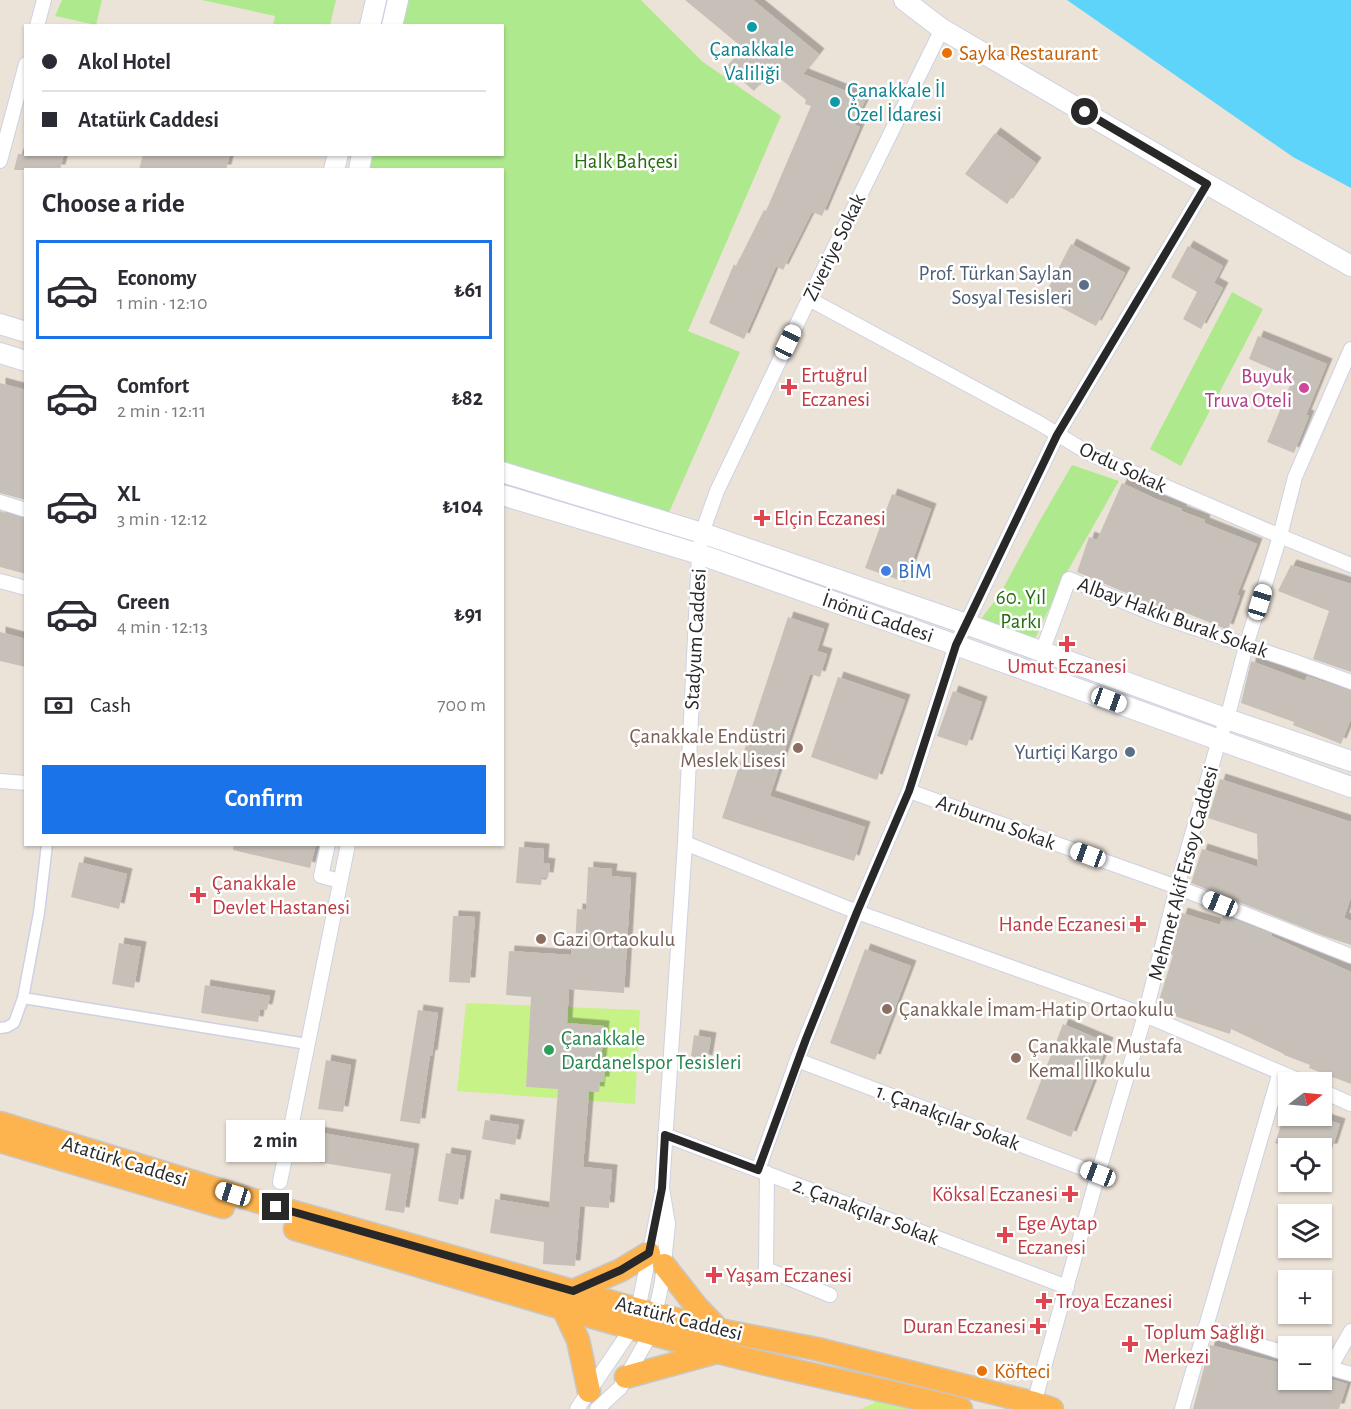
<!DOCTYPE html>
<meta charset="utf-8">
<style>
body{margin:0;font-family:"Alegreya Sans",sans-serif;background:#f2f2f3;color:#2b2b33;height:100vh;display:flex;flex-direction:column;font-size:22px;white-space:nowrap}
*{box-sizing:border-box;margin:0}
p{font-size:20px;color:#7c7c81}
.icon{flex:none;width:33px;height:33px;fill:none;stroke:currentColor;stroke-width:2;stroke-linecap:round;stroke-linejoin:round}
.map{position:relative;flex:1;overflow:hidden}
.sheet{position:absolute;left:24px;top:168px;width:480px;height:678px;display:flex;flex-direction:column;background:#fff;border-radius:0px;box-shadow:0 2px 4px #0004}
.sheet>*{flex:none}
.hud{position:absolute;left:24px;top:24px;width:480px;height:132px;border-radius:0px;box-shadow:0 2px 4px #0004;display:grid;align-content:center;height:132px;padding:0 18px;background:#fff}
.needle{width:39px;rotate:74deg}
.fabs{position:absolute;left:1278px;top:1072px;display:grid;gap:12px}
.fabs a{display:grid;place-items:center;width:54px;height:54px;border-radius:0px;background:#fff;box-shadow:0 2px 4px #0004;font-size:30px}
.end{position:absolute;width:27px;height:27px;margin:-14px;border:8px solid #282828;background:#fff;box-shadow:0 0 0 3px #fff}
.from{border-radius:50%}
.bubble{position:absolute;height:42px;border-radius:0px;background:#fff;box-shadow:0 2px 4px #0004;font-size:20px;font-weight:700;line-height:42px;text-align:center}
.car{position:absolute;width:18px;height:36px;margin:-18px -9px;border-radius:8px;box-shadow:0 0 4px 2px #0007;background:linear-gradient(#fff 24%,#345 0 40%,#fff 0 76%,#345 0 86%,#fff 0)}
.hud b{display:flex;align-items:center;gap:21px;height:57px;font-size:22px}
.hud b+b{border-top:2px solid #e1e1e2}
.hud i{width:15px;height:15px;background:#2b2b33}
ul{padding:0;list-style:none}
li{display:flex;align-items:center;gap:18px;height:99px;margin:0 12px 9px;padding:0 6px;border:3px solid transparent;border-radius:0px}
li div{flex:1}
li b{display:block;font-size:22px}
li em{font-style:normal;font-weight:700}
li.selected{border-color:#1a73e8}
li>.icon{width:54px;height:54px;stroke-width:1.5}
h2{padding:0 18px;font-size:27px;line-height:72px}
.pay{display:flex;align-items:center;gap:15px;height:66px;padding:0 18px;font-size:22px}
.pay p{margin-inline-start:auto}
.primary-button{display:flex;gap:12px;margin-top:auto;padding:12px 18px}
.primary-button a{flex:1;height:69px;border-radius:0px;background:#1a73e8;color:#fff;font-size:24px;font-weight:700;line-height:69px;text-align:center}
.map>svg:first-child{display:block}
.green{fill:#afe98e}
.pitch{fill:#c7f288}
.water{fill:#5fd4fa}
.building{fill:#c7c0b8;filter:url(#shadow)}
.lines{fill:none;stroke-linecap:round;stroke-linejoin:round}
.pedestrian-casing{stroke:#cdd1e3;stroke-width:13}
.minor-casing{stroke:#cdd1e3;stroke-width:16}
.secondary-casing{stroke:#cdd1e3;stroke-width:22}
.trunk-casing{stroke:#c7c7c7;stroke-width:25}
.pedestrian{stroke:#fff;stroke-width:10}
.minor{stroke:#fff;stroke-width:14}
.secondary{stroke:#fff;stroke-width:20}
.trunk{stroke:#feb44e;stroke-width:22}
.route{stroke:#282828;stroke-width:8}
.culture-dot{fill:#0f9aa8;stroke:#fff;stroke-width:2}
.food-dot{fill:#e8710a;stroke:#fff;stroke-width:2}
.service-dot{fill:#5c6f8a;stroke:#fff;stroke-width:2}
.health-dot{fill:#e0444e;stroke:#fff;stroke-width:2}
.hotel-dot{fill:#d1479c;stroke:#fff;stroke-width:2}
.shop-dot{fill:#3f7fe0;stroke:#fff;stroke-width:2}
.education-dot{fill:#8d6e63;stroke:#fff;stroke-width:2}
.leisure-dot{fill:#2e9e5b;stroke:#fff;stroke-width:2}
.labels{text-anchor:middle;stroke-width:5;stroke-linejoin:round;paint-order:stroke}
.culture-label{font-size:21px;fill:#0d838f;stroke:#fff}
.food-label{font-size:21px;fill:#c56008;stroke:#fff;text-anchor:start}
.park-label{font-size:21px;fill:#266b12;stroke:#fff}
.street-label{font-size:21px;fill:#282828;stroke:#fff}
.service-label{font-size:21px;fill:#4e5e75;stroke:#fff;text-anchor:end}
.health-label{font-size:21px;fill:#be3a42;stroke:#fff;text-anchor:start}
.hotel-label{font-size:21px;fill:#b23c85;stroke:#fff;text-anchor:end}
.shop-label{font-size:21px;fill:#366cbe;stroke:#fff;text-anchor:start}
.education-label{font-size:21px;fill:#785e54;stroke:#fff;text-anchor:start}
.leisure-label{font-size:21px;fill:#27864d;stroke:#fff;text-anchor:start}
</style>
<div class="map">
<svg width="1351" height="1409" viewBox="0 0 1351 1409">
<defs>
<filter id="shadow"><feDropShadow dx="5.5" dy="-5.5" stdDeviation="0" flood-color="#0004"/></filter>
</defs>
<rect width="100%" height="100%" fill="#ece3d8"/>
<path class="green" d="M62 0H102L96 25 55 16Z
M202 0H336L330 25 273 26 275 16Z
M402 0H641L703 62 781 116 688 331 740 352 667 517 503 462 502 170H364L367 155 502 154V26L396 25Z
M1232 292 1263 309 1181 466 1150 449Z
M1072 465 1119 481 1063 579 1033 643 977 624 1000 594 1039 522Z"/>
<path class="pitch" d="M466 1003 640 1010 635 1104 457 1091Z
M875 1395 920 1409H861L874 1403Z"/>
<path class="water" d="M1067 0H1351V188L1293 157Z"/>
<path class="building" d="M685 0H753L819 54 803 74 866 99 854 124 860 127 822 216 812 212 783 270 776 266 744 339 709 323 734 264 736 266 764 210 766 211 811 106 805 104 806 100 771 71 754 91 726 67 743 48Z
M995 133 1036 163 1007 204 965 174Z
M18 154H64L60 170H14Z
M143 154H230L226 170H139Z
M1071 244 1125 273 1096 326 1043 298Z
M1188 246 1223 266 1214 283 1223 288 1201 329 1183 319 1197 292 1171 277Z
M1258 336 1327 364 1306 415 1309 416 1294 453 1267 442 1293 378 1249 359Z
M0 383 26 390V500L0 493Z
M1122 483 1156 499 1182 509 1181 511 1205 520 1204 523 1257 544 1237 595 1240 596 1228 630 1174 608 1173 611 1159 607 1077 572 1089 537 1097 540Z
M892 494 931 509 905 582 865 568Z
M0 511 26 519V574L0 567Z
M1291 565 1351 584V672L1313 659 1329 611 1278 591Z
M788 617 824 629 817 651 827 654 820 677 810 674 770 796 865 827 854 861 722 818Z
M0 632 26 639V667L0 661Z
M1251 661 1305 681 1307 676 1351 691V719L1341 744 1293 725 1294 722 1241 703Z
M838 677 905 700 877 780 811 757Z
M953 691 982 702 967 746 937 736Z
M1220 779 1351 822V897L1344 918 1351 921V945L1324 936 1191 883 1202 849 1258 867 1257 834 1208 818Z
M234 844H316L310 868 233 850Z
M519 847 544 849 543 863 550 864 548 878 542 877 541 885 516 883Z
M79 862 127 874 119 909 71 897Z
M588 867 612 869 611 876 631 878 624 993 569 989 567 1023 604 1026 601 1063H605L604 1082H600L599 1092 589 1091 583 1167 612 1170 609 1208 580 1206 575 1266 543 1264 544 1242 490 1233 495 1199 549 1208 558 1089 526 1087 531 997 506 995 509 951 571 955V947L575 948 577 909 586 910Z
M1182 913 1220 925 1223 915 1272 934 1271 936 1351 972V1084L1309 1068 1310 1065 1284 1055V1054L1231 1029 1230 1034 1156 1010 1173 955 1170 954Z
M453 916 475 917 470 983 449 982Z
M119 943 141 947 134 988 112 984Z
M865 949 911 966 875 1060 830 1043Z
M205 985 270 996 267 1010 260 1009 258 1022 201 1013Z
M418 1010 438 1013 432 1056 430 1055 420 1124 400 1121Z
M1063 1024 1108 1043 1071 1137 1026 1119Z
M694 1035 711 1038 707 1061 691 1056Z
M326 1060 351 1065 343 1112 318 1109Z
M1284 1116H1316L1340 1124 1332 1149H1293L1275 1143Z
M485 1120 519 1125 515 1145 482 1139Z
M317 1132 414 1149 404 1213 385 1210 391 1174 311 1161Z
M446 1153 466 1156 458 1205 438 1201Z
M1210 1345 1288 1365V1380H1327V1378L1347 1384 1339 1409H1193Z"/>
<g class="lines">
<g class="pedestrian-casing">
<path id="pedestrian" d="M23 998 307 1044
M0 1028 7 1027 14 1023 23 998 39 913 47 844"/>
</g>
<g class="minor-casing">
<path id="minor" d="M37 26 44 0
M0 161 26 64
M809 299 1039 423 1090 454 1280 536 1351 565
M0 502 26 510
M0 581 26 588
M1042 652 1069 579 1156 615 1296 662 1351 682
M0 781 26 783
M909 791 1177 887 1351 956
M685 843 857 912 1145 1015 1305 1083
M328 844 321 876 340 881
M797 1060 1098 1174
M1322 1091 1351 1104
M665 1135 1067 1287
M758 1170 797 1060 857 912 909 791 956 645 1057 435 1207 184
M767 1173 766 1269 830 1295
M280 1182 348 844
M1205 1328 1288 1354
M1323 1366 1351 1374
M1330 1368 1351 1331
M1034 1403 1098 1174 1145 1015 1177 887 1219 740 1227 719 1246 646 1280 536 1295 477 1351 349
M577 1409 632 1328 638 1310 661 1196
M597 1409 620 1388 651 1333 662 1282 668 1224 662 1188 685 843 699 554 702 533 717 491 809 299 942 29
M1182 1409 1280 1072"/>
</g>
<g class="secondary-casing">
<path id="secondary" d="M904 0 942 29 1207 184 1351 266
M370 26 376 0
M392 26 398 0
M334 170 338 154
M359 170 362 154
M0 324 26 332
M0 353 26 361
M502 472 702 533 966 624 1227 719 1351 761
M502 495 699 554 956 645 1219 740 1351 787"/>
</g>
<g class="trunk-casing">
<path id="trunk" d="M0 1123 276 1207 654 1314 719 1330 817 1349 1034 1403 1052 1409
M0 1141 223 1207
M295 1229C436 1270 576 1314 718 1352 798 1373 880 1388 961 1409
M664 1265 697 1307 719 1330
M573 1291 621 1270 649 1253
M563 1308 578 1340 589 1391
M626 1377 717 1352"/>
</g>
<use href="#pedestrian" class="pedestrian"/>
<use href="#minor" class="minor"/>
<use href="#secondary" class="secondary"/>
<use href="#trunk" class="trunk"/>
</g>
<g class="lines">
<path class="route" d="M276 1207 573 1291 621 1270 649 1253 662 1188 665 1135 758 1170 806 1039 857 912 909 791 956 645 1057 435 1207 184 1085 112"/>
</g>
<g class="culture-dot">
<circle cx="752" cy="27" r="6"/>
<circle cx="835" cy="102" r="6"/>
</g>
<g class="food-dot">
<circle cx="947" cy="53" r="6"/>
<circle cx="982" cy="1371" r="6"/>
</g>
<g class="service-dot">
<circle cx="1084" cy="285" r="6"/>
<circle cx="1130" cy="752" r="6"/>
</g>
<g class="health-dot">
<path d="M786 378h6v6h6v6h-6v6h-6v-6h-6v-6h6z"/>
<path d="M759 509h6v6h6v6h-6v6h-6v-6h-6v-6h6z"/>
<path d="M1064 635h6v6h6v6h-6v6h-6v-6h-6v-6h6z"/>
<path d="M195 886h6v6h6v6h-6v6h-6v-6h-6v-6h6z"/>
<path d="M1135 915h6v6h6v6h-6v6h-6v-6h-6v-6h6z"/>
<path d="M1067 1185h6v6h6v6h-6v6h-6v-6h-6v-6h6z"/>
<path d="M1002 1226h6v6h6v6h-6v6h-6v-6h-6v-6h6z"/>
<path d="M711 1266h6v6h6v6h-6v6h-6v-6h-6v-6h6z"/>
<path d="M1041 1292h6v6h6v6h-6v6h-6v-6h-6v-6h6z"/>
<path d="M1035 1317h6v6h6v6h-6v6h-6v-6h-6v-6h6z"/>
<path d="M1127 1335h6v6h6v6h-6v6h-6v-6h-6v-6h6z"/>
</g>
<circle class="hotel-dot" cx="1304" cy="388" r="6"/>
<circle class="shop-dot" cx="886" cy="571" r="6"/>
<g class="education-dot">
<circle cx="798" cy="748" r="6"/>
<circle cx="541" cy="939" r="6"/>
<circle cx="887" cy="1009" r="6"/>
<circle cx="1016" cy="1058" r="6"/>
</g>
<circle class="leisure-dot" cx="549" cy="1050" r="6"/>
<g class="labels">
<g class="culture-label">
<text x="752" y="56">Çanakkale<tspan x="752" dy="24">Valiliği</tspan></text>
<text x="847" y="97" text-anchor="start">Çanakkale İl<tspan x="847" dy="24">Özel İdaresi</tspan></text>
</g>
<g class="food-label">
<text x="959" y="60">Sayka Restaurant</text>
<text x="994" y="1378">Köfteci</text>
</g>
<g class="park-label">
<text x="626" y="168">Halk Bahçesi</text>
<text x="1021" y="604">60. Yıl<tspan x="1021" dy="24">Parkı</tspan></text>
</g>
<g class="street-label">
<text transform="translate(834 247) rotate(-64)" y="7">Ziveriye Sokak</text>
<text transform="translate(1123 467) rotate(25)" y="7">Ordu Sokak</text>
<text transform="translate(878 617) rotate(19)" y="7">İnönü Caddesi</text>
<text transform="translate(1173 617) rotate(20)" y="7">Albay Hakkı Burak Sokak</text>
<text transform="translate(695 639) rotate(-87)" y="7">Stadyum Caddesi</text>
<text transform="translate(996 822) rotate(20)" y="7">Arıburnu Sokak</text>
<text transform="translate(1183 873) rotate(-75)" y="7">Mehmet Akif Ersoy Caddesi</text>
<text transform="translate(948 1117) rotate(21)" y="7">1. Çanakçılar Sokak</text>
<text transform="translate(125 1161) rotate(17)" y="7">Atatürk Caddesi</text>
<text transform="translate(866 1211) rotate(21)" y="7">2. Çanakçılar Sokak</text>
<text transform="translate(679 1318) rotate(14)" y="7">Atatürk Caddesi</text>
</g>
<g class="service-label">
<text x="1072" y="280">Prof. Türkan Saylan<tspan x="1072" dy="24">Sosyal Tesisleri</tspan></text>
<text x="1118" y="759">Yurtiçi Kargo</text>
</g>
<g class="health-label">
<text x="801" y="382">Ertuğrul<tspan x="801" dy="24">Eczanesi</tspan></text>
<text x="774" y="525">Elçin Eczanesi</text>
<text x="1067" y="673" text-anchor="middle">Umut Eczanesi</text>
<text x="212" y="890">Çanakkale<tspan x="212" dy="24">Devlet Hastanesi</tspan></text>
<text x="1126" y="931" text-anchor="end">Hande Eczanesi</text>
<text x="1058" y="1201" text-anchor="end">Köksal Eczanesi</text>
<text x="1017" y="1230">Ege Aytap<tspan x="1017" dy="24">Eczanesi</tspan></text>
<text x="726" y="1282">Yaşam Eczanesi</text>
<text x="1056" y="1308">Troya Eczanesi</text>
<text x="1026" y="1333" text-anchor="end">Duran Eczanesi</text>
<text x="1144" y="1339">Toplum Sağlığı<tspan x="1144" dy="24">Merkezi</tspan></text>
</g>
<g class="hotel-label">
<text x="1292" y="383">Buyuk<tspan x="1292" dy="24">Truva Oteli</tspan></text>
</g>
<g class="shop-label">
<text x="898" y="578">BİM</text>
</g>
<g class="education-label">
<text x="786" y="743" text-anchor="end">Çanakkale Endüstri<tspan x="786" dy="24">Meslek Lisesi</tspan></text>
<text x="553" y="946">Gazi Ortaokulu</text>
<text x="899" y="1016">Çanakkale İmam-Hatip Ortaokulu</text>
<text x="1028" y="1053">Çanakkale Mustafa<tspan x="1028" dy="24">Kemal İlkokulu</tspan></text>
</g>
<g class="leisure-label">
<text x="561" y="1045">Çanakkale<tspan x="561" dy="24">Dardanelspor Tesisleri</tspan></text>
</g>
</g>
</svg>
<div class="fabs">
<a><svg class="needle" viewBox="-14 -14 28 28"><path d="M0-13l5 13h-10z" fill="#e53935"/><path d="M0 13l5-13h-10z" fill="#7c7c81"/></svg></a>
<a><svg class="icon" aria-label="locate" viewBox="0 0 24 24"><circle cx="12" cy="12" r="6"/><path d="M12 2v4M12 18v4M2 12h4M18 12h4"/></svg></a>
<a><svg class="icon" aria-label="layers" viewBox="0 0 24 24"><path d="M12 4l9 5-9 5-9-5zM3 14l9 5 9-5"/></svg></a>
<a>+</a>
<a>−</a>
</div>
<i class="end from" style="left:1085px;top:112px"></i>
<i class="end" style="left:276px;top:1207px"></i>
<div class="bubble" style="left:226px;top:1120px;width:99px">2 min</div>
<i class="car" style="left:788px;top:342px;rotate:25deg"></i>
<i class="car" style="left:1260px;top:602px;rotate:17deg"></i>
<i class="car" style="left:1109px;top:700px;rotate:110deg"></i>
<i class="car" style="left:1088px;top:855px;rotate:290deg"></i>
<i class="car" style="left:1220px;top:904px;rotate:292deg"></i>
<i class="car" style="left:1098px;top:1174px;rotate:291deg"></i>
<i class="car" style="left:233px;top:1194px;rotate:287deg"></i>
<div class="hud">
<b><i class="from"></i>Akol Hotel</b>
<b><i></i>Atatürk Caddesi</b>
</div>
<section class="sheet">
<h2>Choose a ride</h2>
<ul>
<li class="selected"><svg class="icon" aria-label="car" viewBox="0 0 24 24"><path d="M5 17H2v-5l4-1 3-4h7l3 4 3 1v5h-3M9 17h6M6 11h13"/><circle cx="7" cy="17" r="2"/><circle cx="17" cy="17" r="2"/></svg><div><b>Economy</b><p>1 min · 12:10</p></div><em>₺61</em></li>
<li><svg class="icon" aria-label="car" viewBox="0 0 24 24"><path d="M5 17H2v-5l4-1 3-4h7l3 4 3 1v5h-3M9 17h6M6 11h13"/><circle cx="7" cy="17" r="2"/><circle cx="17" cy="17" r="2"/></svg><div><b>Comfort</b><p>2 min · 12:11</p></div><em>₺82</em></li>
<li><svg class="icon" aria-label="car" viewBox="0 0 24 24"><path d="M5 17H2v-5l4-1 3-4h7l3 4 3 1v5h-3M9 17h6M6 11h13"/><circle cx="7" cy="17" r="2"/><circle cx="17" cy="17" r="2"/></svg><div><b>XL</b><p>3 min · 12:12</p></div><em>₺104</em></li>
<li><svg class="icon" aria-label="car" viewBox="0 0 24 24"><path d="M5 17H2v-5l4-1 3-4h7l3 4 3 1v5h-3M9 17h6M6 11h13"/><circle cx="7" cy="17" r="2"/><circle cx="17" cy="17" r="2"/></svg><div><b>Green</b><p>4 min · 12:13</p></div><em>₺91</em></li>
</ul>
<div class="pay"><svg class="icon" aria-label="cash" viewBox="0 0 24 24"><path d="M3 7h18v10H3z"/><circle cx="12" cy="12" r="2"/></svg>Cash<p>700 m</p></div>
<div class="primary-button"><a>Confirm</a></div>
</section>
</div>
